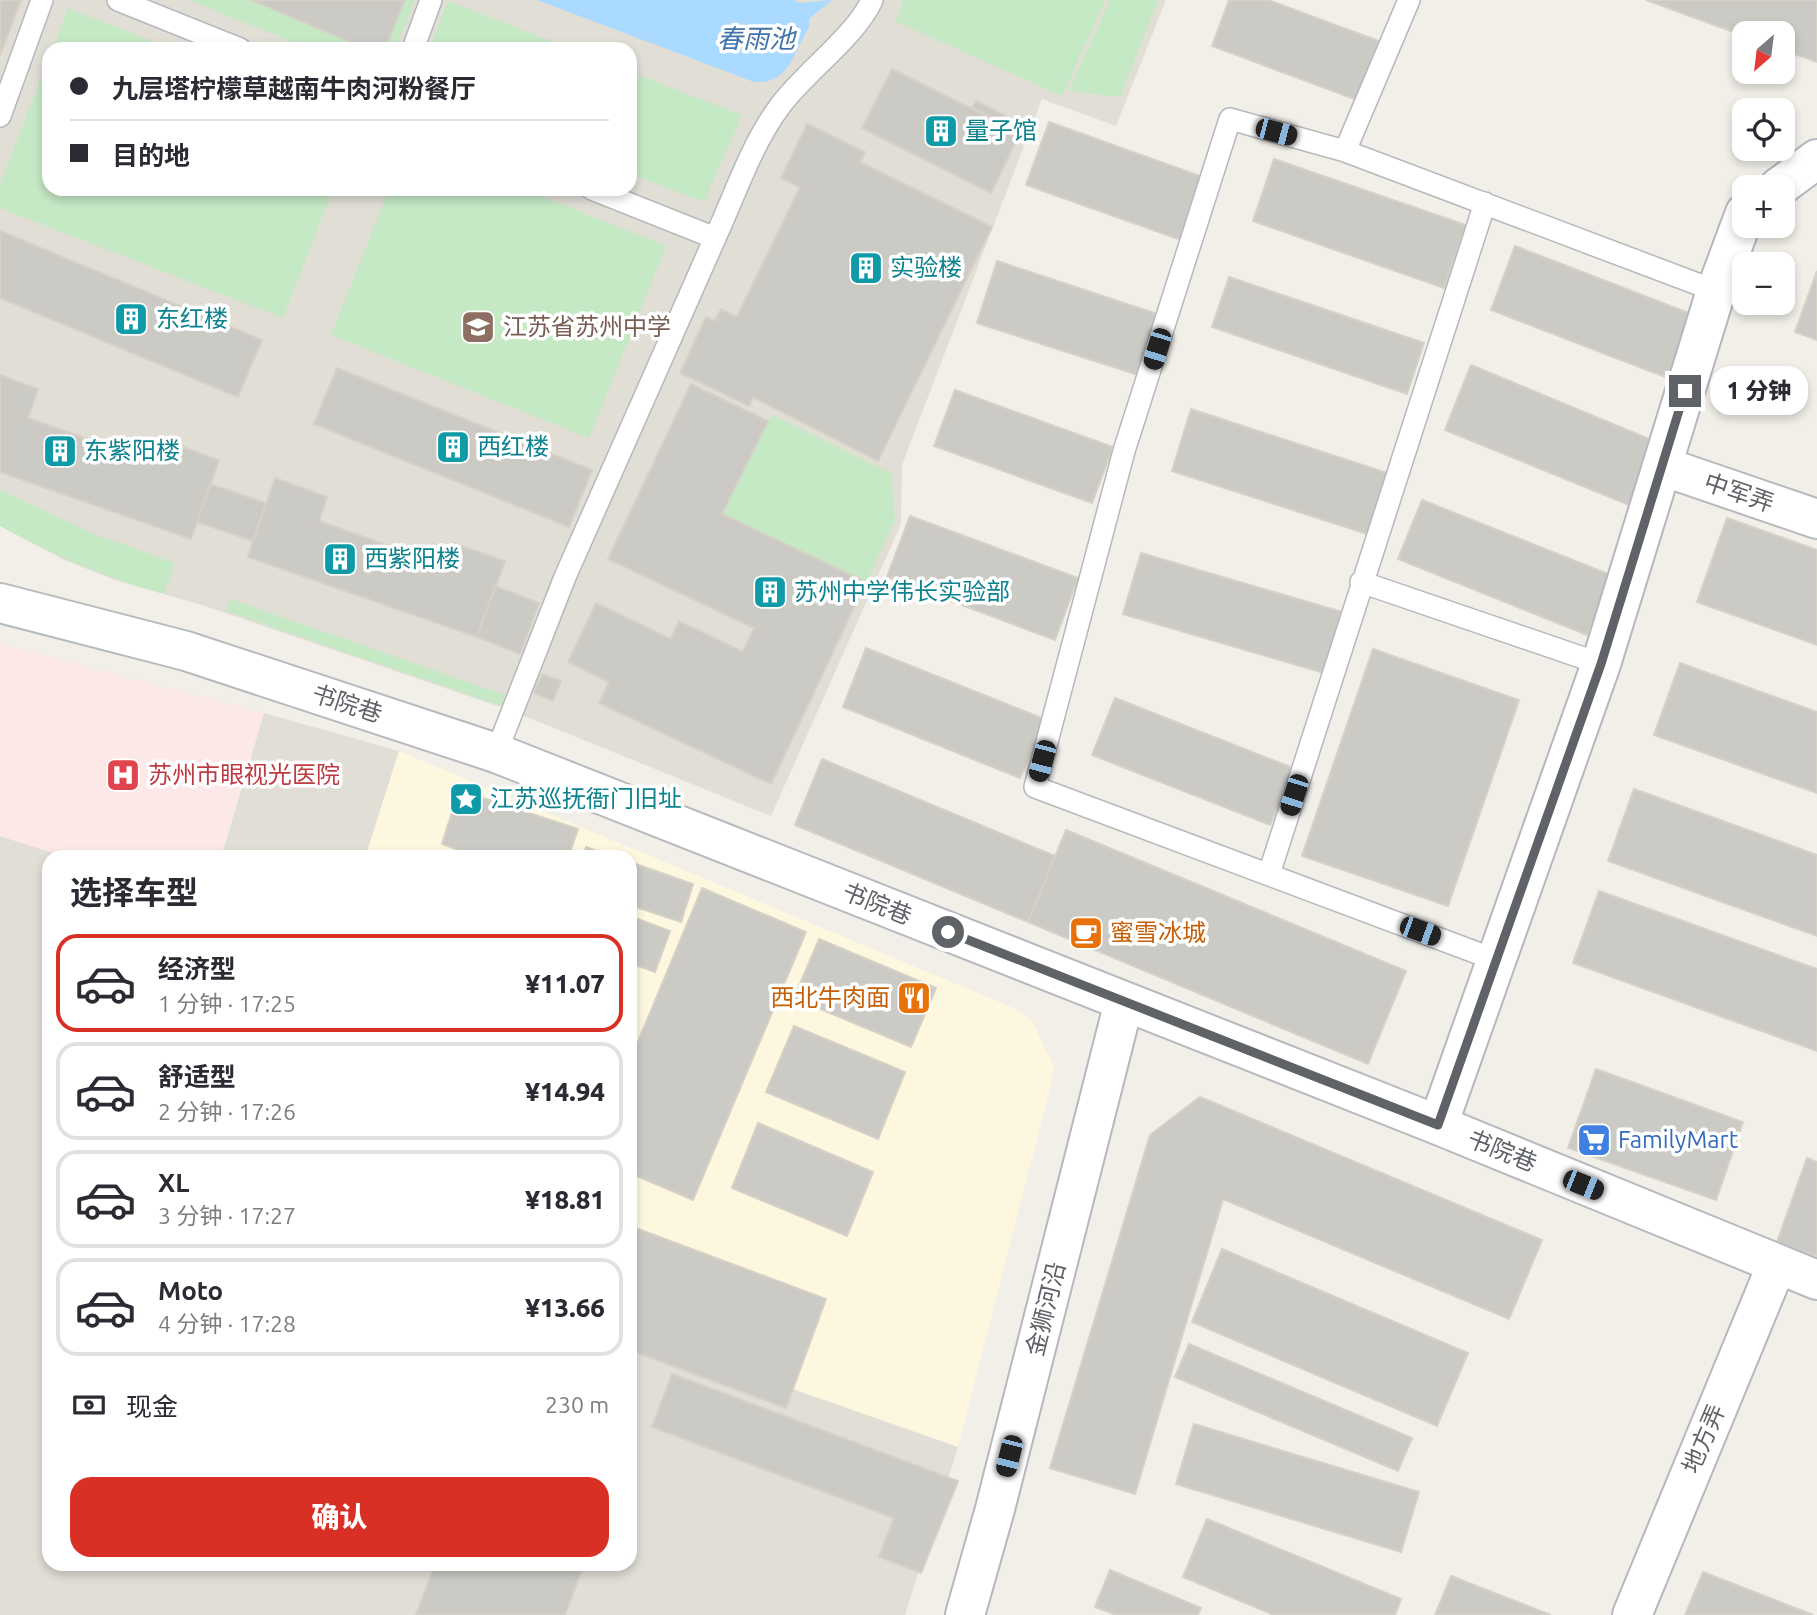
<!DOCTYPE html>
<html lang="zh">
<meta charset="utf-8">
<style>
body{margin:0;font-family:Ubuntu,"Noto Sans SC",sans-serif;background:#f2f2f3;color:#2b2b33;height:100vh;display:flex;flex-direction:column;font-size:26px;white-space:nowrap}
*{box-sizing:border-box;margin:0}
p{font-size:23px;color:#7c7c81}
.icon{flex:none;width:38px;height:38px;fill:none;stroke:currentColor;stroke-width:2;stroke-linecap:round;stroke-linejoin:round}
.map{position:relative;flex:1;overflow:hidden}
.side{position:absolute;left:42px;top:850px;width:595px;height:721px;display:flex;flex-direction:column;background:#fff;border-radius:21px;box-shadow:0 4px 10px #0003}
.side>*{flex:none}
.banner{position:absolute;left:42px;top:42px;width:595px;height:154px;border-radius:21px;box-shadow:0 4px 10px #0003;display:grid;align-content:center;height:154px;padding:0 28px;background:#fff}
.needle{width:46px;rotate:208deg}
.tools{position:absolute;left:1732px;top:21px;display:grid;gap:14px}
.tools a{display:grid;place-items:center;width:63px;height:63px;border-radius:14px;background:#fff;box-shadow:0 4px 10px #0003;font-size:35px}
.end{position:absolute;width:32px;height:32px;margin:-16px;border:9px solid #5f6368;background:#fff;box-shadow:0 0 0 4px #fff}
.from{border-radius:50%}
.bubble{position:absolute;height:49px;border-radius:21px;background:#fff;box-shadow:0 4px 10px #0003;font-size:23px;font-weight:800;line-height:49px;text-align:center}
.car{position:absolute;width:21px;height:42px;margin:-21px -10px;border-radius:9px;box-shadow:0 0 5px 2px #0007;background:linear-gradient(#222 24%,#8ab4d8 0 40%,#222 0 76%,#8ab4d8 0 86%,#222 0)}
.banner b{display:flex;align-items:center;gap:24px;height:66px;font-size:26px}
.banner b+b{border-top:2px solid #e1e1e2}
.banner i{width:18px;height:18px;background:#2b2b33}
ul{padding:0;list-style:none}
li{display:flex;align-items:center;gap:21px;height:98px;margin:0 14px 10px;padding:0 14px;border:4px solid #e1e1e2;border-radius:21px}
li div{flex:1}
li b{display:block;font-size:26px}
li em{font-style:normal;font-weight:800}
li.active{border-color:#d93025}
li>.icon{width:63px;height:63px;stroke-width:1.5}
h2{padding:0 28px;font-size:32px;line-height:84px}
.pay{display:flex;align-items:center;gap:18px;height:77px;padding:0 28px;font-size:26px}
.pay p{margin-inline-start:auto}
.action{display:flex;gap:14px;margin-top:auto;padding:14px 28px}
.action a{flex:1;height:80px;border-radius:21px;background:#d93025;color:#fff;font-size:28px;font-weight:800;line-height:80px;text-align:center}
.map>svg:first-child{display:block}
.commercial{fill:#fef7e0}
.education{fill:#e1ded6;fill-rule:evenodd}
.medical{fill:#fce8e6}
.green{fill:#c5e8c5}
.water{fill:#aadaff}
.building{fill:#cccac5;stroke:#d6d1c6;stroke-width:2}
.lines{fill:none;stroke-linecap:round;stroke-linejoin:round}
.service-casing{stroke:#b5b8bc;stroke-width:24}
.minor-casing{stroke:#b5b8bc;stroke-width:42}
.tertiary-casing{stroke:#b5b8bc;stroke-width:42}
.secondary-casing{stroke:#b6babf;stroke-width:42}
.service{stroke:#fff;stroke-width:21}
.minor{stroke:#fff;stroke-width:38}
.tertiary{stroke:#fff;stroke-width:38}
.secondary{stroke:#fff;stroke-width:38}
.route{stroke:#5f6368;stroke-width:9}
.labels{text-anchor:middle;stroke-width:7;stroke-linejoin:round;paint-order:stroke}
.culture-label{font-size:24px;fill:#0d838f;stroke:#fff;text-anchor:start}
.education-label{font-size:24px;fill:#785e54;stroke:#fff;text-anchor:start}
.street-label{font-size:24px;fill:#5f6368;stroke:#fff}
.health-label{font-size:24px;fill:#be3a42;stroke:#fff;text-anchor:start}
.food-label{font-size:24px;fill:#c56008;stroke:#fff;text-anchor:start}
.shop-label{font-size:24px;fill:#366cbe;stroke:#fff;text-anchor:start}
.water-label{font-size:26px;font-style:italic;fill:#4174aa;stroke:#fff}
</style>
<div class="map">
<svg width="1817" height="1615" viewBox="0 0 1817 1615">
<rect width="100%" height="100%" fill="#f1efe8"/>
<path class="commercial" d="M399 751 1009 1006 1032 1021 1054 1067 1050 1088 958 1447 630 1332V858H365Z"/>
<path class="education" d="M0 0H1166L1116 126 1042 99 902 465 901 524 771 816 512 711 202 605 115 580 64 560 0 526ZM49 49H630V189H49Z
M264 713 399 751 365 857 221 858Z
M0 836 66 857 49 858V1564H630V1332L958 1447 905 1615H0Z"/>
<path class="medical" d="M0 644 264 713 220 857H66L0 836Z"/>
<path class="green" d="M189 0H249L367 49H310Z
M405 0H415L395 49H385Z
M904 0H1105L1062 96 895 21Z
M1110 0H1158L1120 97 1069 91Z
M448 1 571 49H429Z
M68 8 172 49H53Z
M49 58V189H333L283 318 0 208V184Z
M630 72 742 115 704 202 630 174Z
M389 189H523L666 246 589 438 331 335Z
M772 415 891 473 895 521 866 582 722 514Z
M0 490 94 534 175 563 164 594C105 578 54 555 0 526Z
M230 599 505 695 501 706 226 611Z"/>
<path class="water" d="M537 0H794L800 3 832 0 809 19V27C793 54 789 85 754 82Z"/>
<path class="building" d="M0 0H21L0 56Z
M251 0H405L385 49H367Z
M1229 0H1268L1379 41 1357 100 1212 46Z
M1646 0H1817V62L1783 50V33H1745V36Z
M892 69 1020 133 991 193 862 128Z
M976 101 1013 120 1010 126 972 107Z
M1049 122 1203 177 1181 240 1026 185Z
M807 124 865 152 860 162 992 227 878 461 753 397 749 406 680 373 706 317 715 321 721 309 737 317 800 187 781 178Z
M1274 159 1466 225 1444 288 1253 221Z
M0 231 262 340 238 397 0 298Z
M1515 246 1702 318 1678 382 1491 310Z
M997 261 1157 314 1138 375 977 323Z
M1817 271V340L1795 332Z
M1229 277 1424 343 1407 394 1212 327Z
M1471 365 1654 441 1629 505 1445 430Z
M337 368 592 470 569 527 314 424Z
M0 375 38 389 28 418 159 464 167 441 219 460 191 539 0 472Z
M691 384 768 421 722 514 866 582 771 784 599 703 609 682 568 662 596 603 671 639 679 621 743 652 754 628 608 559Z
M955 390 1113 447 1092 503 934 446Z
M1191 409 1387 473 1367 534 1172 471Z
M275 478 327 497 319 521 445 566 453 543 505 561 477 637 248 557Z
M210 484 266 503 253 541 197 522Z
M1422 500 1611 575 1587 635 1398 559Z
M910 516 1078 578 1055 640 887 577Z
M1727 518 1817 550V645L1697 602Z
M1141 553 1342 612 1324 673 1123 614Z
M495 586 539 603 520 654 477 637Z
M866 648 1044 719 1020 778 843 707Z
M1373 649 1519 700 1448 906 1302 856Z
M1680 663 1817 712V793L1654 735Z
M542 674 561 681 553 701 534 693Z
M1115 698 1293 768 1270 825 1092 755Z
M822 759 1055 856 1028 922 795 825Z
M1634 789 1817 855V936L1608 861Z
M459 790 578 829 568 858H481L442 844Z
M1066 830 1406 971 1368 1064 1028 922Z
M586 847 616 858H583Z
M630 862 693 884 681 922 630 905Z
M702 888 806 932 693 1200 630 1173V1061Z
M1599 891 1817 969V1051L1573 963Z
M630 916 670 931 655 972 630 963Z
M819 939 936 988 911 1047 794 998Z
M794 1026 905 1072 878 1139 766 1092Z
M1596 1069 1743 1122 1716 1200 1568 1148Z
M1200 1097 1542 1240 1509 1319 1223 1199 1135 1494 1050 1468 1150 1135Z
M758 1123 873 1172 847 1236 732 1188Z
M1807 1158 1817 1162V1256L1777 1242Z
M630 1226 826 1299 786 1408 630 1350Z
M1222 1249 1468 1353 1437 1426 1192 1322Z
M1189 1344 1412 1438 1398 1471 1175 1377Z
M672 1374 958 1481 921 1573 879 1557 894 1518 652 1427Z
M1194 1424 1419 1492 1401 1552 1176 1484Z
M1207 1519 1401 1599 1395 1615H1274L1183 1577Z
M435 1564H584L565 1615H416Z
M1110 1570 1201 1608 1198 1615H1116L1095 1607Z
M1703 1572 1813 1615H1685Z
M1451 1576 1551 1615H1435Z"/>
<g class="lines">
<g class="service-casing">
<path id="service" d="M118 0 240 49
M413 49 431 0
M0 116 42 0
M1345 151 1409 0
M715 238C735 195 751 145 780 106 806 71 855 37 872 0
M1361 582 1601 664
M496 753 565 577 715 238 592 189
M1269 874 1485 203
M1496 960 1035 787 1124 451 1230 119 1345 151 1716 291"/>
</g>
<g class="minor-casing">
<path id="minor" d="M1779 187 1817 159
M1662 466 1817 519
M1438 1125 1601 664 1716 291 1745 213
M1632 1615 1777 1264"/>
</g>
<g class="tertiary-casing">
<path id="tertiary" d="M965 1615 995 1509 1124 1002"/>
</g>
<g class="secondary-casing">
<path id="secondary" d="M0 603 186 651 496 753 1438 1125 1817 1280"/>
</g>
<use href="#service" class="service"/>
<use href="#minor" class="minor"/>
<use href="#tertiary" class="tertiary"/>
<use href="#secondary" class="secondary"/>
</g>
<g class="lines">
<path class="route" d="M948 932 1438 1125 1601 664 1685 391"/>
</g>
<defs>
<g id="building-square" transform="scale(1.75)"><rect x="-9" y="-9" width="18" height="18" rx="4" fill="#0f9aa8" stroke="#fff"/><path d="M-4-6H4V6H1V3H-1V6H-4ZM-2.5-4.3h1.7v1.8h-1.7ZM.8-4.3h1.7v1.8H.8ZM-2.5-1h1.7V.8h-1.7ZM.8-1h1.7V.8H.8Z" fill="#fff"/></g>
<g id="school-square" transform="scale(1.75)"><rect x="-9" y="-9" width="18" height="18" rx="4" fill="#8d6e63" stroke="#fff"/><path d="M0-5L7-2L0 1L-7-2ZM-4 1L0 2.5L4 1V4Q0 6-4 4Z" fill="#fff"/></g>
<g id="hospital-square" transform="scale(1.75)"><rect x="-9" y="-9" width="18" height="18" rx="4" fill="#e0444e" stroke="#fff"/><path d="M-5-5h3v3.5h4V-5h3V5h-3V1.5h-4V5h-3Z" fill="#fff"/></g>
<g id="sight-square" transform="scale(1.75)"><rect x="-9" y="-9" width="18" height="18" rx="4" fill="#0f9aa8" stroke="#fff"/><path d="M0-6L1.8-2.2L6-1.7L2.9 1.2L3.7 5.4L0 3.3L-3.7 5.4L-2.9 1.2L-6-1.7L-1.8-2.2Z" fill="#fff"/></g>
<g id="cafe-square" transform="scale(1.75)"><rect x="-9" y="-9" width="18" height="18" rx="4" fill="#e8710a" stroke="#fff"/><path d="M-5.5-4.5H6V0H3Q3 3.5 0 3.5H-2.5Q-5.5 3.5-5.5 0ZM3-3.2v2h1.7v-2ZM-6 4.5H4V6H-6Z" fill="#fff"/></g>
<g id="restaurant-square" transform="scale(1.75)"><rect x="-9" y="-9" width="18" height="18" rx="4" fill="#e8710a" stroke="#fff"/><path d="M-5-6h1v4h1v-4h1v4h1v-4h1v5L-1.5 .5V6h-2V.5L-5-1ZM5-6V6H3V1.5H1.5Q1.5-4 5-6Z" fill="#fff"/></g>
<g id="supermarket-square" transform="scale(1.75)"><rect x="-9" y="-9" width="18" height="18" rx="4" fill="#3f7fe0" stroke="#fff"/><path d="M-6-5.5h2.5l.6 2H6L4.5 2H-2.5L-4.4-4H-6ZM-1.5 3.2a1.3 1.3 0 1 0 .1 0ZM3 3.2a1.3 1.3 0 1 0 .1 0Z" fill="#fff"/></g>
</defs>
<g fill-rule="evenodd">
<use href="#building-square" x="941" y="131"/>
<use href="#building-square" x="866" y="268"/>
<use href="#building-square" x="131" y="319"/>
<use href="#school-square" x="478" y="327"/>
<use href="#building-square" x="453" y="447"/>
<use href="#building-square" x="60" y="451"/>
<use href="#building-square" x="340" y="559"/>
<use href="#building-square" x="770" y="592"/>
<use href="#hospital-square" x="123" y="775"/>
<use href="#sight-square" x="466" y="799"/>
<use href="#cafe-square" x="1086" y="933"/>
<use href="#restaurant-square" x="914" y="998"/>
<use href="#supermarket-square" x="1594" y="1140"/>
</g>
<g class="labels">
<g class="culture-label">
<text x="965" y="139">量子馆</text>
<text x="890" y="276">实验楼</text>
<text x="156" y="327">东红楼</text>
<text x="477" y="455">西红楼</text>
<text x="84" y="459">东紫阳楼</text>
<text x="364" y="567">西紫阳楼</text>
<text x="794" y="600">苏州中学伟长实验部</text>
<text x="490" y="807">江苏巡抚衙门旧址</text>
</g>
<g class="education-label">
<text x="503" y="335">江苏省苏州中学</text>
</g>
<g class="street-label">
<text transform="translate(1739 493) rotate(19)" y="8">中军弄</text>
<text transform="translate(347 704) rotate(18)" y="8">书院巷</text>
<text transform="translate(877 904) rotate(22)" y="8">书院巷</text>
<text transform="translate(1502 1151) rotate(22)" y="8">书院巷</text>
<text transform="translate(1046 1309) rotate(-76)" y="8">金狮河沿</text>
<text transform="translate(1704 1439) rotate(-67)" y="8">地方弄</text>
</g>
<g class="health-label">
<text x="148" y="783">苏州市眼视光医院</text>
</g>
<g class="food-label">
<text x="1110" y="941">蜜雪冰城</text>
<text x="890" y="1006" text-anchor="end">西北牛肉面</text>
</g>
<g class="shop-label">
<text x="1618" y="1148">FamilyMart</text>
</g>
<g class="water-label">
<text x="756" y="48">春雨池</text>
</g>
</g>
</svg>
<div class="tools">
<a><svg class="needle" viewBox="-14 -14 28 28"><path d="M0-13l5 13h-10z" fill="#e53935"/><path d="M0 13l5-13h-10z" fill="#7c7c81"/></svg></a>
<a><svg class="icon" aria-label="locate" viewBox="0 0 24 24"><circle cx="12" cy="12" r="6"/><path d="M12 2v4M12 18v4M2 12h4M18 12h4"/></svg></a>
<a>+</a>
<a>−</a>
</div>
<i class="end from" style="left:948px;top:932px"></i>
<i class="end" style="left:1685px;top:391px"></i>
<div class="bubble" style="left:1710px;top:366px;width:98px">1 分钟</div>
<i class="car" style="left:1276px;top:132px;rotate:105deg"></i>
<i class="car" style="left:1157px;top:349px;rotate:197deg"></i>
<i class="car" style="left:1042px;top:761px;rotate:195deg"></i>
<i class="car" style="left:1294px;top:795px;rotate:198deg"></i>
<i class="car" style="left:1420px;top:931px;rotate:110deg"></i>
<i class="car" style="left:1583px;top:1185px;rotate:112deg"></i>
<i class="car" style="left:1009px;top:1456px;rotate:194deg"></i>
<div class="banner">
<b><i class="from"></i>九层塔柠檬草越南牛肉河粉餐厅</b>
<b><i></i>目的地</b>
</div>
<section class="side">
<h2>选择车型</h2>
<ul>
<li class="active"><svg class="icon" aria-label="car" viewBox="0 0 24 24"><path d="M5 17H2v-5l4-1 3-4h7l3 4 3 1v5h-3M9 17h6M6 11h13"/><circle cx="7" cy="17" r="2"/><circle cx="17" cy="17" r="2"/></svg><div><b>经济型</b><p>1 分钟 · 17:25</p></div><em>¥11.07</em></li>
<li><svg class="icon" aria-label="car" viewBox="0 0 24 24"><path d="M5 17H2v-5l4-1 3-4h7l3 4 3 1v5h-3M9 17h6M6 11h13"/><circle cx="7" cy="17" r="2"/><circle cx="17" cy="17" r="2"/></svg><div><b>舒适型</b><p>2 分钟 · 17:26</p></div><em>¥14.94</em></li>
<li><svg class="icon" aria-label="car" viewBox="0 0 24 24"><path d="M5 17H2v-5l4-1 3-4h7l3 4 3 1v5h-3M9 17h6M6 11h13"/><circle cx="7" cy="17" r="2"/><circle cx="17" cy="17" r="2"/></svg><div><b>XL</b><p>3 分钟 · 17:27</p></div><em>¥18.81</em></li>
<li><svg class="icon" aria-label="car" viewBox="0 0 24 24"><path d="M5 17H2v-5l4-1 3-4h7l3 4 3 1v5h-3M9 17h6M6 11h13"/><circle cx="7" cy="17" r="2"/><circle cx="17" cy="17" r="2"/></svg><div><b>Moto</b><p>4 分钟 · 17:28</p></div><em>¥13.66</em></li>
</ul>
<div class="pay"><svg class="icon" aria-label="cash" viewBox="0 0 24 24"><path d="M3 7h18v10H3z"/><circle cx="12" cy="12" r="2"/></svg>现金<p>230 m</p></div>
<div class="action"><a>确认</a></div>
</section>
</div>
